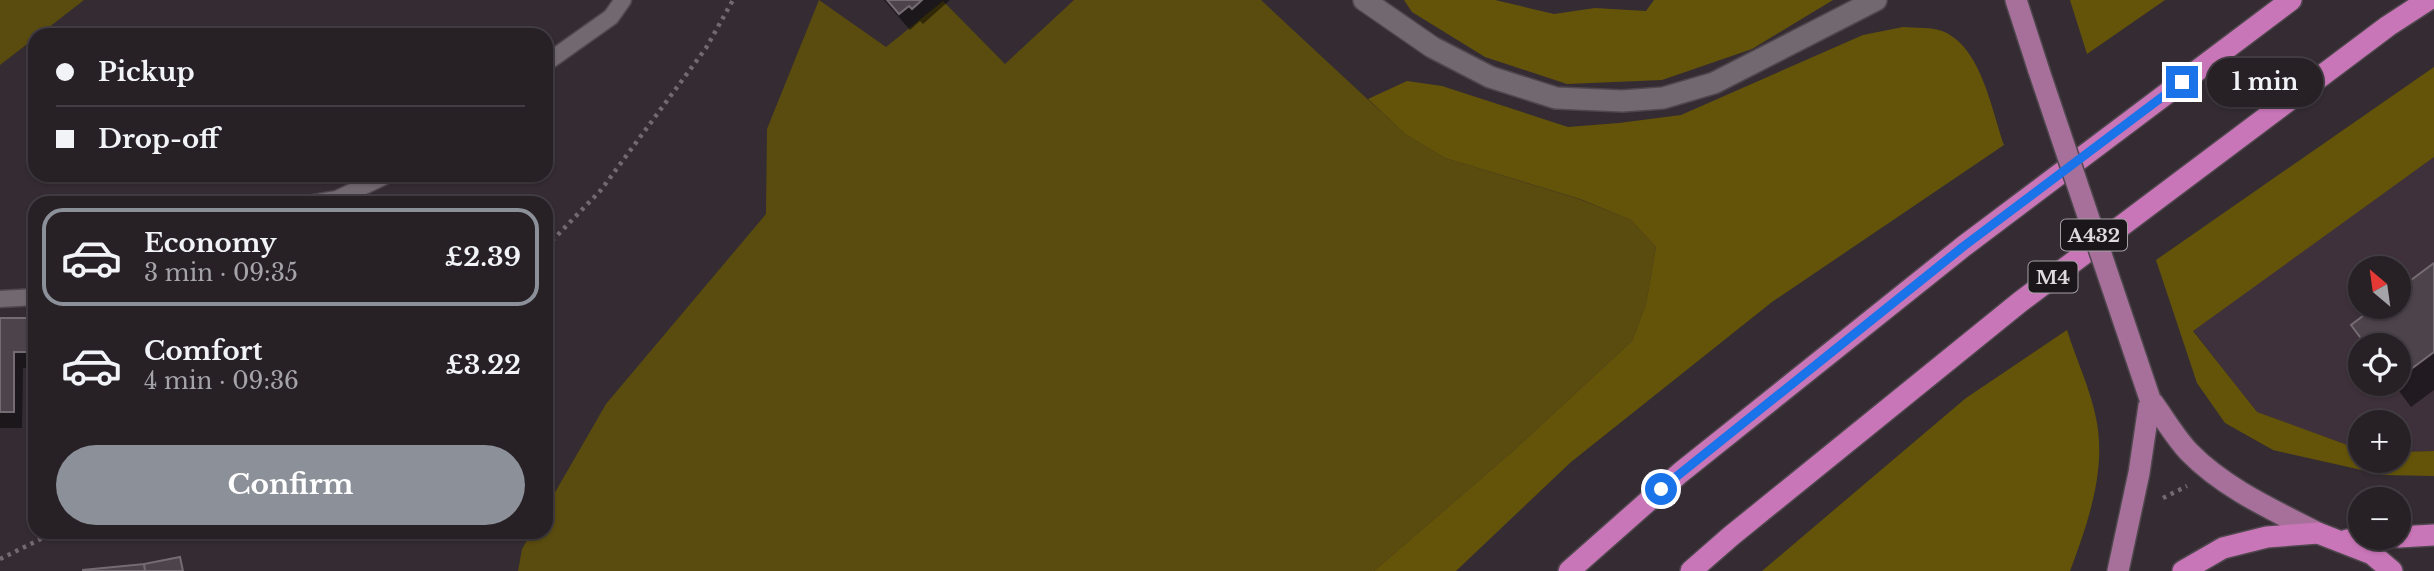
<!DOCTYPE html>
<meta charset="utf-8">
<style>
body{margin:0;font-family:"Libre Baskerville",serif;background:#2f292e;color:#f1f3f6;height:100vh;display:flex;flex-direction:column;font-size:26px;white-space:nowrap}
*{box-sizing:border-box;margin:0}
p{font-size:23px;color:#a4a3a7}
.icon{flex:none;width:38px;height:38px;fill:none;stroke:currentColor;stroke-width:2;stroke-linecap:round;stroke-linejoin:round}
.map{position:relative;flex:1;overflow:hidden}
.side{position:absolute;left:28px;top:196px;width:525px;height:343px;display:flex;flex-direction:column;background:#272126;border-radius:21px;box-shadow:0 2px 5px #0004,0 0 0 2px #433e43}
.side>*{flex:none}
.banner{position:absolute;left:28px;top:28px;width:525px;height:154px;border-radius:21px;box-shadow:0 2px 5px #0004,0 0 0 2px #433e43;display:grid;align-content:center;height:154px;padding:0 28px;background:#272126}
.needle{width:46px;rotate:331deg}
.tools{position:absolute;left:2348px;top:256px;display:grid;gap:14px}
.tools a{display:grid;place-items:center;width:63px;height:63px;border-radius:50%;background:#272126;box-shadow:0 2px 5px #0004,0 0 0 2px #433e43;font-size:35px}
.end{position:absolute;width:32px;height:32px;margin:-16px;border:9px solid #1a73e8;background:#fff;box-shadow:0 0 0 4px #fff}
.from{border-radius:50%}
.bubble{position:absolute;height:49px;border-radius:24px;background:#272126;box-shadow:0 2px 5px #0004,0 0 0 2px #433e43;font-size:23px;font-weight:800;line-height:49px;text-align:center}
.banner b{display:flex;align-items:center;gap:24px;height:66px;font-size:26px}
.banner b+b{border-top:2px solid #433e43}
.banner i{width:18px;height:18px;background:#f1f3f6}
ul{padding:12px 0 0;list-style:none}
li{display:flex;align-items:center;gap:21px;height:98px;margin:0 14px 10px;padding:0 14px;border:4px solid transparent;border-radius:21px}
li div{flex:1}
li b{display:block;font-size:26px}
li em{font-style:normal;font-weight:800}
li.active{border-color:#8c9099}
li>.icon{width:63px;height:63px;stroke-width:1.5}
.cta{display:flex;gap:14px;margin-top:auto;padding:14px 28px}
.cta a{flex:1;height:80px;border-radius:42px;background:#8c9099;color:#fff;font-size:28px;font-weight:800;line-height:80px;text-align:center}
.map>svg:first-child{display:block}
.built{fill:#3f313c;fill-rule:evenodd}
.green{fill:#5a4c0e}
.forest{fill:#645409}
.shadow{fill:#0007}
.building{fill:#4d444b;stroke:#756b72;stroke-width:2}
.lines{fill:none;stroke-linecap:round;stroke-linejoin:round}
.lane-casing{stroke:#4f474d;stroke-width:19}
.street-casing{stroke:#4f474d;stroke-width:24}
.primary-casing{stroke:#4f474d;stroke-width:24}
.highway-casing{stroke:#4f474d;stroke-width:24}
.path{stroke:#716a6f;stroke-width:4.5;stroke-dasharray:3.5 5;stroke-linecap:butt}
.lane{stroke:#72686f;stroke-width:16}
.street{stroke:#72686f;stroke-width:21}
.primary{stroke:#a6709b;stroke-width:21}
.highway{stroke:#c976b8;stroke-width:21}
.primary-bridge-casing{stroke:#4f474d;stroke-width:24;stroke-linecap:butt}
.primary-bridge{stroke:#a6709b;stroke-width:21}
.route{stroke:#1a73e8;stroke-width:9}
.labels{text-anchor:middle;stroke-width:5;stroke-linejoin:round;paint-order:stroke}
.shield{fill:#1a1619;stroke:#a59fa3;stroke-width:2}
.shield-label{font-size:19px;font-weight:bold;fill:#e0dade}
</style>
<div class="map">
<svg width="2434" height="571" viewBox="0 0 2434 571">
<rect width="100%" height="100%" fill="#342c32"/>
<path class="built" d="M2434 157V451L2399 452V422H2361V450L2257 412 2193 330ZM2361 268H2399V306H2361ZM2361 345H2399V383H2361Z"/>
<path class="green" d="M0 0H84L39 35H35V38L0 65Z
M819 0 886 47 943 1 1005 64 1074 0H1261L1405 134 1445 158 1579 199 1631 220 1656 247 1646 304 1632 341 1512 452 1374 571H518L522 549 532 532H546V508L606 404 766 214 767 129Z"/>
<path class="forest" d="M1404 0H1495L1554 14 1595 8 1646 11 1654 0H1833L1752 49 1662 80 1567 84 1485 57 1412 12Z
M2070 0H2165L2087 54Z
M1903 27C1916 28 1931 27 1942 31 1981 46 1991 108 2004 145L1772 302 1571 462 1456 571H1374L1512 452 1632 341 1646 304 1656 247 1631 220 1580 199 1445 158 1405 134 1368 99 1407 81 1442 86 1568 127 1619 123 1681 115 1863 35Z
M2434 67V157L2193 331 2257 412 2361 450V460H2399V452L2434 451V476L2384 475 2273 450 2225 423 2197 383 2156 260Z
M2067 330C2076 359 2090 388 2096 418 2107 469 2088 523 2070 571H1762L1966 398Z"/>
<path class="shadow" d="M884 0H950L923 24 920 21 910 30Z
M2434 265V390L2411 407 2393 383H2399V345H2365L2353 325 2399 306Z
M0 320H35V368H23L22 428H0Z"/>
<path class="building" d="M887 0H922L912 9 909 6 899 14Z
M2434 263V352L2399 378V345H2366L2351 325 2376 306H2399V289Z
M0 318H35V352H14V412H0Z
M180 557 183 571H145L144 564Z
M144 564 145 571H83V570Z"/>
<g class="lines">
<g class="lane-casing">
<path id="lane" d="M546 63 611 17 623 0
M313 203 337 199 387 175
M0 299 35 297"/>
</g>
<g class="street-casing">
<path id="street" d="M1364 0 1432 47 1490 77 1556 98 1622 101 1663 98 1714 83 1876 0"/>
</g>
<g class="primary-casing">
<path id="primary" d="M2016 0 2039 71
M2150 399C2163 416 2174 436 2189 452 2224 488 2273 510 2318 533
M2118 571 2139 473 2150 399"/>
</g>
<g class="highway-casing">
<path id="highway" d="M2399 537 2434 535
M2347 540 2393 537
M1569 571 1680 473 1964 246 2291 0
M1691 571 1731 536 2020 302 2388 26 2428 0
M2183 571 2223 548 2267 537 2318 533 2372 554 2392 571"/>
</g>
<path class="path" d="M546 247 601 190 706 48 733 0
M2163 498 2187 486
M0 559 55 532"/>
<use href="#lane" class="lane"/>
<use href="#street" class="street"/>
<use href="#primary" class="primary"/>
<use href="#highway" class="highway"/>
<g class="primary-bridge-casing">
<path id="primary-bridge" d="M2039 71 2150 399"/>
</g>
<use href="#primary-bridge" class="primary-bridge"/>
</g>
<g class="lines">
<path class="route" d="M1661 489 1964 246 2182 82"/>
</g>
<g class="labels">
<g class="shield">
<rect x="2061" y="219.5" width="66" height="31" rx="5"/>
<rect x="2028.5" y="261.5" width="49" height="31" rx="5"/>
</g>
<g class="shield-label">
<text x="2094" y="242">A432</text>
<text x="2053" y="284">M4</text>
</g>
</g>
</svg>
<div class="tools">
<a><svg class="needle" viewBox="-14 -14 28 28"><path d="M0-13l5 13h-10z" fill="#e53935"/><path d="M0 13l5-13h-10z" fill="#a4a3a7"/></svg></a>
<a><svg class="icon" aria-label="locate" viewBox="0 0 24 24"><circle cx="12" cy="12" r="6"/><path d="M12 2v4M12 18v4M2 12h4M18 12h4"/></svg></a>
<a>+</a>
<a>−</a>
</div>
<i class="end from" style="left:1661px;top:489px"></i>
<i class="end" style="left:2182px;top:82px"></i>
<div class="bubble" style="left:2207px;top:58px;width:116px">1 min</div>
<div class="banner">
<b><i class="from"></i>Pickup</b>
<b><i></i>Drop-off</b>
</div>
<section class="side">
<ul>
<li class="active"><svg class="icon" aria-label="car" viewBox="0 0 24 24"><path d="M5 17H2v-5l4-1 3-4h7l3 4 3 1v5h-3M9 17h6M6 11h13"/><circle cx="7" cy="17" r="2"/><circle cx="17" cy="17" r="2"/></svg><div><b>Economy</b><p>3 min · 09:35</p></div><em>£2.39</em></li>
<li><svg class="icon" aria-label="car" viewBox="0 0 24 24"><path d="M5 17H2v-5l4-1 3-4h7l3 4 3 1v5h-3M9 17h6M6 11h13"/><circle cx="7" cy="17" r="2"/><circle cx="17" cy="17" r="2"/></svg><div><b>Comfort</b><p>4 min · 09:36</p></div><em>£3.22</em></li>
</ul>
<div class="cta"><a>Confirm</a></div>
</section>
</div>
